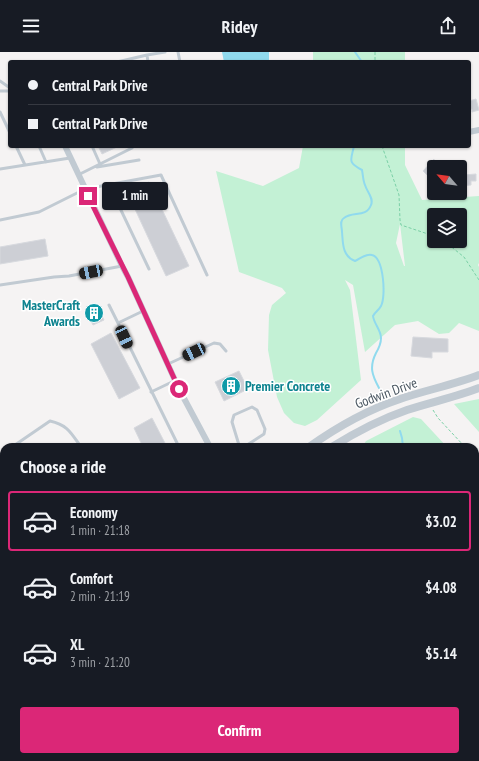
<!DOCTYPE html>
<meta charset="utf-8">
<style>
body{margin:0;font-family:"PT Sans Narrow",sans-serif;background:#20242c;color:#f1f3f6;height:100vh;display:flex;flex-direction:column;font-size:15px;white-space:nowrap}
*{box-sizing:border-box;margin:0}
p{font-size:13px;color:#9ea1a6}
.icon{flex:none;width:22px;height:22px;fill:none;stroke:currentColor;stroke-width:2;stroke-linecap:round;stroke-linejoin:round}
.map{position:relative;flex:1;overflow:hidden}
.details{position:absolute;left:0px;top:391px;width:479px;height:318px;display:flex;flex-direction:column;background:#171b24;border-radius:12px 12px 0 0;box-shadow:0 1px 3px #0004}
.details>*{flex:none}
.top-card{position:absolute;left:8px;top:8px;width:463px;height:88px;border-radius:4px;box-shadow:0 1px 3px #0004;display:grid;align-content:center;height:88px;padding:0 20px;background:#171b24}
.needle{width:26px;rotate:298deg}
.buttons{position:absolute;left:427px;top:108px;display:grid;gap:8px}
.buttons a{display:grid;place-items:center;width:40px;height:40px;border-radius:4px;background:#171b24;box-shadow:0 1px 3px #0004;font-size:20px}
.end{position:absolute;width:18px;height:18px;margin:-9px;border:5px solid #db2777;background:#fff;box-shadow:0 0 0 2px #fff}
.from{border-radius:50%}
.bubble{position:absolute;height:28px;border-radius:4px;background:#171b24;box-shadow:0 1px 3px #0004;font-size:13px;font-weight:700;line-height:28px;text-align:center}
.car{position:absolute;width:12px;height:24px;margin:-12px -6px;border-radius:5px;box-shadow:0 0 3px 1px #0007;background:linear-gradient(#222 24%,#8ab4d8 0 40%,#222 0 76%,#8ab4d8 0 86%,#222 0)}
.top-card b{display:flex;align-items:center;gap:14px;height:38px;font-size:15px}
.top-card b+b{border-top:1px solid #363941}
.top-card i{width:10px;height:10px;background:#f1f3f6}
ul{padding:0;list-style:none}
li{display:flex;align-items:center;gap:12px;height:60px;margin:0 8px 6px;padding:0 12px;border:2px solid transparent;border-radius:4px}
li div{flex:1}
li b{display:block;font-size:15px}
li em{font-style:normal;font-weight:700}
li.on{border-color:#db2777}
li>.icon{width:36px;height:36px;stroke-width:1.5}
h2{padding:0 20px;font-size:18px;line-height:48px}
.action{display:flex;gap:8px;margin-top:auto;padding:8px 20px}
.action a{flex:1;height:46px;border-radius:4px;background:#db2777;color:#fff;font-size:16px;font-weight:700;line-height:46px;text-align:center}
header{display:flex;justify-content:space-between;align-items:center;height:52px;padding:0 20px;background:#171b24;font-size:18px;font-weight:700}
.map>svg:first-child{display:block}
.green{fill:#c3f1d5;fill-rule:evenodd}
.water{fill:#90daee}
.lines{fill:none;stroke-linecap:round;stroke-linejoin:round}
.stream{stroke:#90daee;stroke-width:2}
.building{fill:#cdcfd5;stroke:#d7d9de}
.path{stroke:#7ad0a6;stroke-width:1;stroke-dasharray:3 2;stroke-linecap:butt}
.service{stroke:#c1cad2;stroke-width:3}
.minor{stroke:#c1cad2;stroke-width:6}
.tertiary{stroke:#c1cad2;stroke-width:8}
.route{stroke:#db2777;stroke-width:5}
.labels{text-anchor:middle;stroke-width:3;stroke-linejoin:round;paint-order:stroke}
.culture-label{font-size:14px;font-weight:bold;fill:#0d838f;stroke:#fff;text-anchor:end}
.street-label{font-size:14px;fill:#4a5661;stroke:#fff}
</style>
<header><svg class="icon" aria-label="menu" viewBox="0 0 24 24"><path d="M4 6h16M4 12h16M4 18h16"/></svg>Ridey<svg class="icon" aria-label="share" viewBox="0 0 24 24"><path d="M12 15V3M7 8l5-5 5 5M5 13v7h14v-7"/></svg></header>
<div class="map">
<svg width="479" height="709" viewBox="0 0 479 709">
<rect width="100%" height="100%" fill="#f5f3f3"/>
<path class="green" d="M313 0H405V10H313Z
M303 94H405V113L422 148 479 144V211L478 213 479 215V279L459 271 449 281 439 282 418 269 395 273 365 300 353 233 345 228 350 238 361 328 317 368 305 374 294 371 284 361 277 345 268 298 269 263 272 253 286 241 282 236 239 220 216 119 263 134 299 116ZM434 163H460V189H434ZM400 172 405 214H404L396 191Z
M479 347V380L454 352Z
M413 365 421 367 447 395H362L366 389Z
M475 424 479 428V578L475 579Z"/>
<path class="water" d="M222 0H269V10H224Z"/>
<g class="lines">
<path class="stream" d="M355 0 362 10
M354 94C351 108 347 110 362 118 363 123 363 129 365 133 367 140 374 146 371 153 366 166 353 159 344 166 339 169 342 175 342 180 343 191 342 204 355 209 360 207 366 201 372 203 384 206 386 245 381 254 379 258 375 260 373 264 374 272 381 278 381 286 381 292 379 296 376 301 369 315 372 323 379 336
M400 379 402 386 403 395
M475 492 479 493"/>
</g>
<path class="building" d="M476 47 479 58 472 60V57L469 58V49Z
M98 94H119L102 102Z
M434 107V130L423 119Z
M476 122V129H471V133L460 134V125L464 123Z
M149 130 189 214 166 224 127 140Z
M45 187 48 204 0 212V195Z
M96 252 104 268 93 273 85 257Z
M111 281 140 336 119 347 91 292Z
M413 285 448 287V300H432V306L411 304Z
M239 319 248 337 224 349 215 330Z
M152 366 167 395H143L134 376Z"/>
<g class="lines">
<path class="path" d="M375 0V10
M382 94 399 143 400 168 401 173 434 184
M444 189 464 205 479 228
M433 358 438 366 465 395
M475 406 479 410"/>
<path class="service" d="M178 0 180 10
M147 3 165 0
M117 10 147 3 148 10
M0 29 10 36
M0 39H10
M0 60 10 81
M16 94 25 113
M39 94 46 110
M92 94 100 112
M97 115 139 108
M0 117 70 106
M78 123 132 96
M109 133 149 217
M0 168 39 160 85 137 161 123 207 223
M0 233 54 225 69 224 122 214
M109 253 118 271
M143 259 118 271 179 395
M168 312 214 291 220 292 226 299
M151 340 174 329
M12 395 50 369C68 373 71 381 81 395
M237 395 239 393H247L264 382 265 377 257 358 252 355 234 363 232 370 239 393
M0 403 4 401
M0 418 4 425
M0 532 4 538
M0 571 2 570 4 572
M475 597 479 596
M0 658 4 656
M87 705 88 706 100 705
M228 705 229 709
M248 705 249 709
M81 709 88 706V709"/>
<path class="minor" d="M469 80 479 78
M65 94 122 214 128 225 179 337 210 395"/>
<path class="tertiary" d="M309 395C337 375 367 358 400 347 426 338 453 333 479 323
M332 395C356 380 381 367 407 358 431 350 456 345 479 336
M0 616 4 613
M0 632 4 629"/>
</g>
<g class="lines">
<path class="route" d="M88 144 128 225 179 337"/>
</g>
<defs>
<g id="building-disc" transform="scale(1)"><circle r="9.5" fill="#0f9aa8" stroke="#fff"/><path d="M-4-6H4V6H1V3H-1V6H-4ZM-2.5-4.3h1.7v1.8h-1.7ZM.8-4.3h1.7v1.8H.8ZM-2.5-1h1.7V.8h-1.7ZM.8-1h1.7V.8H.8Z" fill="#fff"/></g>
</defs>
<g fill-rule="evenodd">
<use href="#building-disc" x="94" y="261"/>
<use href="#building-disc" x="231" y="334"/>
</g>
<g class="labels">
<g class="culture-label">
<text x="80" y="258">MasterCraft<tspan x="80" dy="16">Awards</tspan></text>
<text x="245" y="339" text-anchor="start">Premier Concrete</text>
</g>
<g class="street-label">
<text transform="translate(386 341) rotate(-20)" y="5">Godwin Drive</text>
</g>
</g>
</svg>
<div class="buttons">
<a><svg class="needle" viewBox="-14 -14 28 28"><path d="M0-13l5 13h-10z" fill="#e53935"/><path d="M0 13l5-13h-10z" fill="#9ea1a6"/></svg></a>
<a><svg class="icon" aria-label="layers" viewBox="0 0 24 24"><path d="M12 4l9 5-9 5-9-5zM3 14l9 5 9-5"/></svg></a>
</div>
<i class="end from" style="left:179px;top:337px"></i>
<i class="end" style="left:88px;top:144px"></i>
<div class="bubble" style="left:102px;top:130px;width:66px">1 min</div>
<i class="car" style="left:91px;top:220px;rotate:259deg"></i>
<i class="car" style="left:124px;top:285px;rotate:155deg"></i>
<i class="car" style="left:194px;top:300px;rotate:245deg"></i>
<div class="top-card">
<b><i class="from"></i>Central Park Drive</b>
<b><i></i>Central Park Drive</b>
</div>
<section class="details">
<h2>Choose a ride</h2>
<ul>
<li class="on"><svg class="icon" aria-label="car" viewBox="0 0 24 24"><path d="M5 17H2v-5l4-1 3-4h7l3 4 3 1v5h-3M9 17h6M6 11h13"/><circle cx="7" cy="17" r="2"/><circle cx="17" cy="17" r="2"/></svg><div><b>Economy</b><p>1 min · 21:18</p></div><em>$3.02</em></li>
<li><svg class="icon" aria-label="car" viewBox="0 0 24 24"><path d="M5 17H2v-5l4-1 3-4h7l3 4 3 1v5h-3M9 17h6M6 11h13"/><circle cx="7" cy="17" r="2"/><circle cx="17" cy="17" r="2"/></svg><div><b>Comfort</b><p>2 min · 21:19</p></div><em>$4.08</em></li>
<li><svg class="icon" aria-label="car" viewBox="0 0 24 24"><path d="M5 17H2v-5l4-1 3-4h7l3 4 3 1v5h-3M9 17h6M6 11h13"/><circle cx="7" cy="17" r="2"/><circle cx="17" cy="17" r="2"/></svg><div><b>XL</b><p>3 min · 21:20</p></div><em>$5.14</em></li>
</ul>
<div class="action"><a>Confirm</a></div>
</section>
</div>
